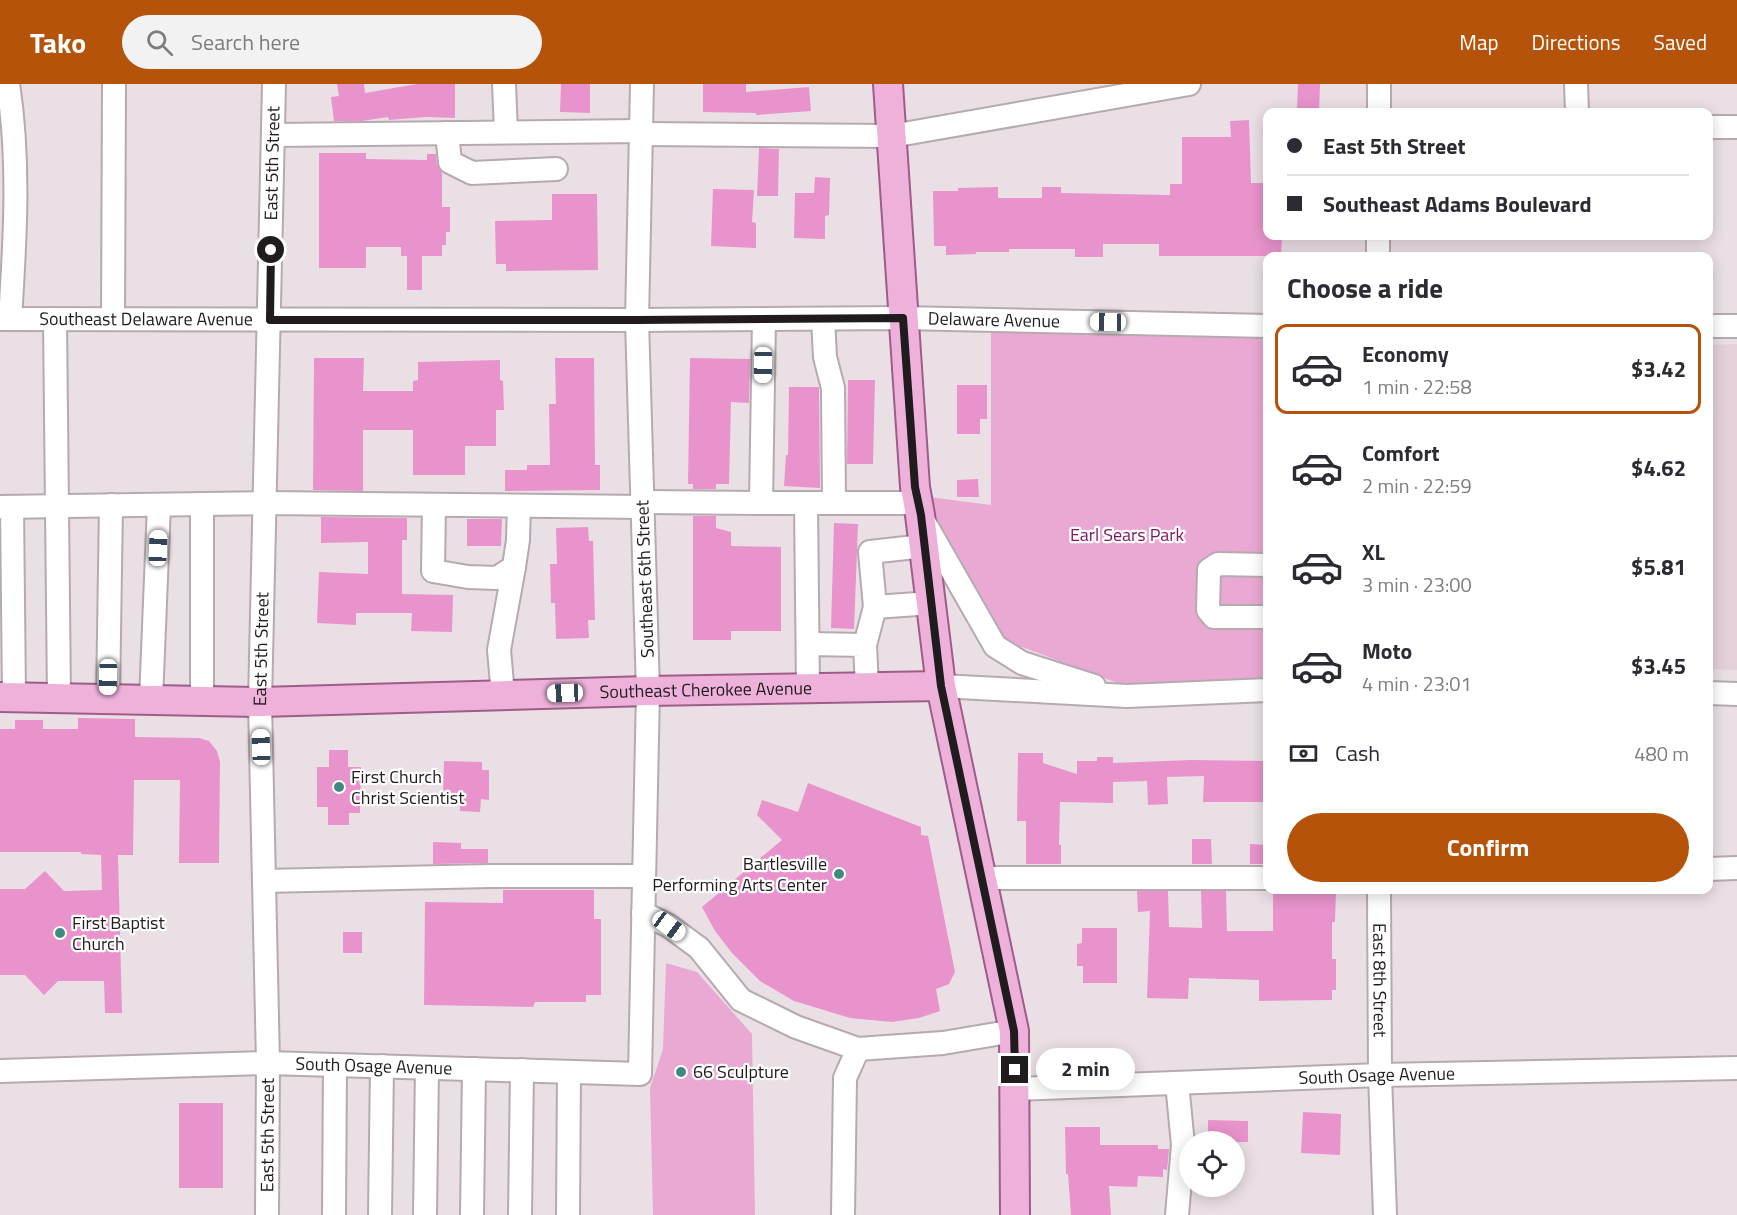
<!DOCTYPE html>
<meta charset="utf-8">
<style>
body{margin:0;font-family:"Titillium Web",sans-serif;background:#f2f2f3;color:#2b2b33;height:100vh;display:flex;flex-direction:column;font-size:22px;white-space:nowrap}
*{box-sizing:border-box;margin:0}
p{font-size:20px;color:#7c7c81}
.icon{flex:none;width:33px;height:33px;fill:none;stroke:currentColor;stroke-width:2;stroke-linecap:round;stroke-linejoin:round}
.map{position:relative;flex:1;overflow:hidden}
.side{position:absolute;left:1263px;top:168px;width:450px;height:642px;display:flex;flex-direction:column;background:#fff;border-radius:12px;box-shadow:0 3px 15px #0003}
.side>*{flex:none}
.hud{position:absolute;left:1263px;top:24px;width:450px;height:132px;border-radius:12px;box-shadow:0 3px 15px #0003;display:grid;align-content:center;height:132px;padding:0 24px;background:#fff}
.fabs{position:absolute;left:1179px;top:1047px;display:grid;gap:12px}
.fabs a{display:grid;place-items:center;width:66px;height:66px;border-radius:50%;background:#fff;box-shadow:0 3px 15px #0003;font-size:30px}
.end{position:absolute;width:27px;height:27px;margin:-14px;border:8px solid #201c1e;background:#fff;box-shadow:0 0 0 3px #fff}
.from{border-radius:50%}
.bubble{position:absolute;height:42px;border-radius:21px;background:#fff;box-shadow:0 3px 15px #0003;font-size:20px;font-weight:700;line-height:42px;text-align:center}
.car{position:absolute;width:18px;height:36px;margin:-18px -9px;border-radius:8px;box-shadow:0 0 4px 2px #0007;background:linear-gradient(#fff 24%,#345 0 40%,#fff 0 76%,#345 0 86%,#fff 0)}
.hud b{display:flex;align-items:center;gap:21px;height:57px;font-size:22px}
.hud b+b{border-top:2px solid #e1e1e2}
.hud i{width:15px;height:15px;background:#2b2b33}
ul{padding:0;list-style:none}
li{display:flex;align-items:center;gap:18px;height:90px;margin:0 12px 9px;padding:0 12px;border:3px solid transparent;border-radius:12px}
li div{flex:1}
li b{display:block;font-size:22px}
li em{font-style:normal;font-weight:700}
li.on{border-color:#b45309}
li>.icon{width:54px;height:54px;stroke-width:1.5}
h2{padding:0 24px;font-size:27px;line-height:72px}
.pay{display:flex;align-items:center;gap:15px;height:66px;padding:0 24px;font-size:22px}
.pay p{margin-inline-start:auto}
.button{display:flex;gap:12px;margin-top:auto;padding:12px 24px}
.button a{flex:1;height:69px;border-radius:36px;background:#b45309;color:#fff;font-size:24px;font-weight:700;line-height:69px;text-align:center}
header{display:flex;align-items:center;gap:36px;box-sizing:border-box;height:84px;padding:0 30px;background:#b45309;color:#fff}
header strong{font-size:28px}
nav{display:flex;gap:33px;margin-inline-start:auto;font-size:21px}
.search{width:420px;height:54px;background:#f2f2f3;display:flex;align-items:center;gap:15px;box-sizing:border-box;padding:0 21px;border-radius:33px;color:#7c7c81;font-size:22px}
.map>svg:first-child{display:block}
.built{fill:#e3d0db}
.green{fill:#eaa9d3}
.building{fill:#e993cc}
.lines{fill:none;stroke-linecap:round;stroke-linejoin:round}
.minor-casing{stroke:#b5aab0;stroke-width:26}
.major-casing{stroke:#9e5c89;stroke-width:32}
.minor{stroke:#fff;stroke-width:22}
.major{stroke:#eeb2da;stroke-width:28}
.route{stroke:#201c1e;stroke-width:8}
.poi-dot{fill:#408884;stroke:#fff;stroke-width:2}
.labels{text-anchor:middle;stroke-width:4.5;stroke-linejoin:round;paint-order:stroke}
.street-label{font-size:18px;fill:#201c1e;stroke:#fff}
.park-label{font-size:18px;fill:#7a1561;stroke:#fff}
.poi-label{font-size:18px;fill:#201c1e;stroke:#fff;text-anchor:start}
</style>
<header>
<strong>Tako</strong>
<div class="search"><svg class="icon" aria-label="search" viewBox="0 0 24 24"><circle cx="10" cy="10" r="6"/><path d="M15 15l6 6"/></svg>Search here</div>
<nav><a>Map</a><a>Directions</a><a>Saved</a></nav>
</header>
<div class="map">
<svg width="1737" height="1131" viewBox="0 0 1737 1131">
<rect width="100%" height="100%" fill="#ebdfe6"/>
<path class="built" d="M1737 260V586L1709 585V261Z"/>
<path class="green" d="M991 244 1267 252V595L1120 600 1001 555 932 435 929 413 991 421Z
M666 879 697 888 752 950 755 1131H653L650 1004 663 965Z"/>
<path class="building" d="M337 0H364L365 9 417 0H455V34L426 33 389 36 388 33 362 37H334L331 13 339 12Z
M561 0H590V29L560 28Z
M703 0H746V8L809 3 811 27 756 31V29L703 28Z
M1298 0H1320L1319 28H1297Z
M1249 36 1251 99H1268V152H1282L1281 172H1159V160H1103V173H1075V165H1009V168H976V170L946 171V162H934L933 107H958V104L998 103V114H1042V103H1061V109L1170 111V100H1182V53H1231L1230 37Z
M759 64 779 65 778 112H757Z
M319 69H366V75L427 76V70H436L437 80 442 89V123H450V148H446V161H442V172H422V206H407V172H401V163H366V184H319Z
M815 93 830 94 829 131 825 132V155L794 154 795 109H814Z
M713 105 754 106 752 138 756 139V164L711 162Z
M552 110H597L598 186 506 187V180H496L495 137 552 136Z
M314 274H364L363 307H413V297L418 296V278L500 276V296L503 297 504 326H496V362H465V391H413V346H363V407L313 406Z
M555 274H594L595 381H600V406L505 407V386H527V381H550L549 320H556Z
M690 274 750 275 749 319 731 318 729 400H716V405H693V400H688Z
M848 296H875L873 380H847Z
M957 301H987V335H980V350H957Z
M789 303H819L820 404 784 402 786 371H788Z
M978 395 979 413H957V396Z
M693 432H716V444L731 448V462L781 463V547H731V556H693Z
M321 433 407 434V456H402V510L453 511 452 548 411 547 412 529H356V541L317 539 319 488 368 490V458L321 459Z
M467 435H502L501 462H467Z
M834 439 858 440 854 545 831 544Z
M588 443 589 457H593L595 536H588L589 554 556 555 555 519H551L550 480H557L556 444Z
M78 634 135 635V653L199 654 209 657 217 667 220 678 219 779H179L180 696H134L133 771H118L122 929H105L104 897H58L44 911 25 891H0V805H25L45 787 64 807 102 806 101 771 81 770V768H0V645H15V636H43V645H78Z
M329 666H348V683H361L360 729H349V741H328V723H317V683H329Z
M1018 669H1043V679L1077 690V677H1097V673H1113V679L1191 676 1268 677V718H1203L1204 692 1167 693 1168 720 1148 721 1147 697 1113 698V719L1060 718 1059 761H1061V780H1026V737H1017Z
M444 677 482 678V686H489V716L481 715 480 728 460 727V716H443Z
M808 699 921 743V751L928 752 955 888 949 900 936 905 940 927 919 934 892 938 850 934 794 917 760 897 732 869 715 847 702 823 782 756 757 731 762 716 798 728Z
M1192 755H1211L1212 780H1192Z
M433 758 461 759V765H488V779L433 780Z
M1250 760 1268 761V780H1250Z
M503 806H594V835H601V911H586V918H535L533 923 424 921 425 818 503 819Z
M1273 806H1336L1335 838H1332V875H1336V906H1332V916L1259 917V896L1189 894 1188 915 1147 914 1150 827 1138 828 1137 807H1168L1169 843 1202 844 1201 807H1226L1227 847H1273Z
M1082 844H1117V899H1083V882H1077V860L1082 859Z
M343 848H362V869H343Z
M179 1019H223V1104H179Z
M1303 1028 1341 1030 1340 1071 1301 1069Z
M1208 1036 1248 1037V1058H1208Z
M1065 1043H1100V1061H1158V1065H1169L1167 1086 1163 1085V1093L1138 1092 1137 1103 1109 1102 1111 1131H1071L1068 1090H1066Z"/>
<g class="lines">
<g class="minor-casing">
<g id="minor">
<path d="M8 0C20 77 15 157 10 235"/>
<path d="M504 0 506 48"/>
<path d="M1576 0 1577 28"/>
<path d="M1379 28V0"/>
<path d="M1708 43H1737"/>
<path d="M447 49 450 78 472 89 556 85"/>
<path d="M641 50 892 52 1189 0"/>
<path d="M273 51 641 47"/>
<path d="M1378 172V152"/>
<path id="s1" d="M0 235 637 236 903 234 1268 242"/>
<path d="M55 235 59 614"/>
<path d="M113 235 114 0"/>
<path d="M823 235 825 273 833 304 834 419"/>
<path d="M1708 242H1737"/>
<path d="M643 418 761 419 764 235"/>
<path d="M761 419H918"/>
<path d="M806 419 808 604"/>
<path d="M202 420V617"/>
<path d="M434 421 433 487 468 493 497 494 514 483 518 456 519 422"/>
<path d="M0 423 266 419 643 423"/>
<path d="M12 423 14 613"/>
<path d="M923 436 995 562 1022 579 1094 602"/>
<path d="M1268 481 1218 480 1209 486 1208 526 1214 533H1268"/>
<path d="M875 523 931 519"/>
<path d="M808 560 865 561 867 603"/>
<path d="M865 561 875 523 870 468 924 462"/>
<path d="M941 602 1127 612 1268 606"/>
<path d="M1708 609 1737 610"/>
<path d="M503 611 499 566 514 483"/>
<path d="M108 615 111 421"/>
<path d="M151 616 159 421"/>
<path d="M1708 785 1737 784"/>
<path d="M981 794H1268"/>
<path d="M264 797 490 792H644"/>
<path id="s2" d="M1379 806 1380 991 1385 1131"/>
<path d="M643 829 669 842 699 864 741 916 796 943 858 965 943 959 1014 947"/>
<path id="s3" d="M0 987 268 979 640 990 648 607 637 236 642 0"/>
<path id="s4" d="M1015 1005 1380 991 1737 984"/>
<path id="s5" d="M267 1131 268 979 260 618 274 0"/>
<path d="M334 1131 335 981"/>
<path d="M380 1131 382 982"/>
<path d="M425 1131 427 984"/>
<path d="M472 1131 474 985"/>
<path d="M520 1131 522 986"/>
<path d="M568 1131 569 988"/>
<path d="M843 1131 845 994 858 965"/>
<path d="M1177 1131 1183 1061 1177 999"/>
</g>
</g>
<g class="major-casing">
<g id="major">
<path d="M888 0 915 403 920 431 941 602 1014 947 1015 1131"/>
<path id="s6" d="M0 613 260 618 648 607 941 602"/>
</g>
</g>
<use href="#minor" class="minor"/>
<use href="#major" class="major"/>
</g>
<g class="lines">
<path class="route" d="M271 166 270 236H637L903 234 915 403 921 431 941 602 1014 947 1015 986"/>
</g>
<g class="poi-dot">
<circle cx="339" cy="703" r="6"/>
<circle cx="839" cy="790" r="6"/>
<circle cx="60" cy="849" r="6"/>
<circle cx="681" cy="988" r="6"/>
</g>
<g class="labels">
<g class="street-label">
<text dy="6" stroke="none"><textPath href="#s5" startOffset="1052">East 5th Street</textPath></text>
<text dy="6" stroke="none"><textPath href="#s1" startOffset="146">Southeast Delaware Avenue</textPath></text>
<text dy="6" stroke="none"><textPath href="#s1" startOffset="994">Delaware Avenue</textPath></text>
<text transform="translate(645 495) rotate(-92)" y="6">Southeast 6th Street</text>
<text dy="6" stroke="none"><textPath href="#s5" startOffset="566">East 5th Street</textPath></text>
<text dy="6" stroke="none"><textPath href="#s6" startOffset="706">Southeast Cherokee Avenue</textPath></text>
<text dy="6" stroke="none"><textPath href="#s2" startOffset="90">East 8th Street</textPath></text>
<text dy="6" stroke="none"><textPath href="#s3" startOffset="374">South Osage Avenue</textPath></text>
<text dy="6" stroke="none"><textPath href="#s4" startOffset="362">South Osage Avenue</textPath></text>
<text dy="6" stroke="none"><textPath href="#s5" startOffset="80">East 5th Street</textPath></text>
</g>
<g class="park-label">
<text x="1127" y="457">Earl Sears Park</text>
</g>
<g class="poi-label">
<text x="351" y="699">First Church<tspan x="351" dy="21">Christ Scientist</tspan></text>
<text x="827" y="786" text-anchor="end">Bartlesville<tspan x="827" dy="21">Performing Arts Center</tspan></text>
<text x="72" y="845">First Baptist<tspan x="72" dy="21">Church</tspan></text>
<text x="693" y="994">66 Sculpture</text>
</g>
</g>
</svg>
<div class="fabs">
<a><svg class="icon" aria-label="locate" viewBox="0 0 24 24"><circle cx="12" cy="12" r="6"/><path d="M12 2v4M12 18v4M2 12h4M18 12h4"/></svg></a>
</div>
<i class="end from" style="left:271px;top:166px"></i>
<i class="end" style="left:1015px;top:986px"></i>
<div class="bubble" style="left:1036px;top:964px;width:99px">2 min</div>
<i class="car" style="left:1108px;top:238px;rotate:271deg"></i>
<i class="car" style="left:763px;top:281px;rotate:181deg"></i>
<i class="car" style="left:158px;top:464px;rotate:2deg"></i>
<i class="car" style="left:108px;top:593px;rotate:181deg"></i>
<i class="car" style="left:565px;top:609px;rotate:268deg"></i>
<i class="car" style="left:261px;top:663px;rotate:358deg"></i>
<i class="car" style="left:669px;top:842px;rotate:126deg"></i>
<div class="hud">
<b><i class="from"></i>East 5th Street</b>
<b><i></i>Southeast Adams Boulevard</b>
</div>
<section class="side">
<h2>Choose a ride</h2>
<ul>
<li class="on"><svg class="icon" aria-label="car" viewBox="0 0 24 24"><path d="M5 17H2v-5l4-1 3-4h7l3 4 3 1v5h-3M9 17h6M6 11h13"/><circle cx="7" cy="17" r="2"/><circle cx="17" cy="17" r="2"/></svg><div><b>Economy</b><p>1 min · 22:58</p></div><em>$3.42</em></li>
<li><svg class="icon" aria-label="car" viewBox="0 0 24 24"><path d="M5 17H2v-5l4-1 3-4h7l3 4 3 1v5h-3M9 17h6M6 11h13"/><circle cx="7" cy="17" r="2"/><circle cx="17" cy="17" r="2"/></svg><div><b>Comfort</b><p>2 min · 22:59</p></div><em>$4.62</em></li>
<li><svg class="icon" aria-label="car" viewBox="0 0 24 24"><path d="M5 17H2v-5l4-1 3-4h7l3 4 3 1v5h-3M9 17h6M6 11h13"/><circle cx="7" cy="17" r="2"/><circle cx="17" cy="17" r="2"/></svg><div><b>XL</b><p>3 min · 23:00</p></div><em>$5.81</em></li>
<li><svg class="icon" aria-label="car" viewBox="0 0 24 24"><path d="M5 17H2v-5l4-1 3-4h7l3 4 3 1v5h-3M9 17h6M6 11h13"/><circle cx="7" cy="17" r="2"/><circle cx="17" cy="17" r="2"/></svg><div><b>Moto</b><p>4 min · 23:01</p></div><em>$3.45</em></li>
</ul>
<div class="pay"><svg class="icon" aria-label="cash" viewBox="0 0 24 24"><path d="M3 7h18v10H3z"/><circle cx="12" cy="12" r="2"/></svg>Cash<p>480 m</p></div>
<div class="button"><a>Confirm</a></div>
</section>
</div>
